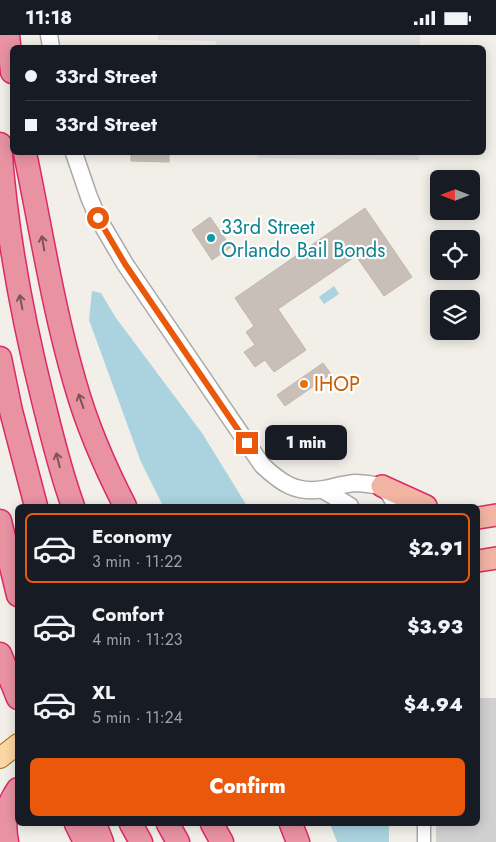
<!DOCTYPE html>
<meta charset="utf-8">
<style>
body{margin:0;font-family:Jost,sans-serif;background:#20242c;color:#f1f3f6;height:100vh;display:flex;flex-direction:column;font-size:19px;white-space:nowrap}
*{box-sizing:border-box;margin:0}
p{font-size:16px;color:#9ea1a6}
.icon{flex:none;width:28px;height:28px;fill:none;stroke:currentColor;stroke-width:2;stroke-linecap:round;stroke-linejoin:round}
.map{position:relative;flex:1;overflow:hidden}
.details{position:absolute;left:15px;top:469px;width:465px;height:322px;display:flex;flex-direction:column;background:#171b24;border-radius:8px;box-shadow:0 2px 12px #0003}
.details>*{flex:none}
.guide{position:absolute;left:10px;top:10px;width:476px;height:110px;border-radius:8px;box-shadow:0 2px 12px #0003;display:grid;align-content:center;height:110px;padding:0 15px;background:#171b24}
.needle{width:32px;rotate:270deg}
.tools{position:absolute;left:430px;top:135px;display:grid;gap:10px}
.tools a{display:grid;place-items:center;width:50px;height:50px;border-radius:8px;background:#171b24;box-shadow:0 2px 12px #0003;font-size:25px}
.end{position:absolute;width:22px;height:22px;margin:-11px;border:6px solid #ea580c;background:#fff;box-shadow:0 0 0 2px #fff}
.from{border-radius:50%}
.bubble{position:absolute;height:35px;border-radius:8px;background:#171b24;box-shadow:0 2px 12px #0003;font-size:16px;font-weight:800;line-height:35px;text-align:center}
.guide b{display:flex;align-items:center;gap:18px;height:48px;font-size:19px}
.guide b+b{border-top:1px solid #363941}
.guide i{width:12px;height:12px;background:#f1f3f6}
ul{padding:9px 0 0;list-style:none}
li{display:flex;align-items:center;gap:15px;height:70px;margin:0 10px 8px;padding:0 5px;border:2px solid transparent;border-radius:8px}
li div{flex:1}
li b{display:block;font-size:19px}
li em{font-style:normal;font-weight:800}
li.selected{border-color:#ea580c}
li>.icon{width:45px;height:45px;stroke-width:1.5}
.cta{display:flex;gap:10px;margin-top:auto;padding:10px 15px}
.cta a{flex:1;height:58px;border-radius:8px;background:#ea580c;color:#fff;font-size:20px;font-weight:800;line-height:58px;text-align:center}
.status{display:flex;justify-content:space-between;align-items:center;height:35px;padding:0 25px;background:#171b24;direction:ltr}
.status svg{height:14px;fill:currentColor}
.map>svg:first-child{display:block}
.religious{fill:#d0d0d0}
.parking{fill:#e2e2e2}
.water{fill:#aad3df}
.building{fill:#c7bfb8;stroke:#c4b6ab}
.lines{fill:none;stroke-linecap:round;stroke-linejoin:round}
.minor-casing{stroke:#a9a9a9;stroke-width:15}
.tertiary-casing{stroke:#a9a9a9;stroke-width:19}
.primary-casing{stroke:#a06b00;stroke-width:22}
.trunk-casing{stroke:#dc2a67;stroke-width:24}
.motorway-casing{stroke:#dc2a67;stroke-width:25}
.minor{stroke:#fff;stroke-width:12}
.tertiary{stroke:#fff;stroke-width:16}
.primary{stroke:#fcd6a4;stroke-width:20}
.trunk{stroke:#f2b4a3;stroke-width:21}
.motorway{stroke:#e892a2;stroke-width:22}
.oneway{stroke:#7b545c}
.route{stroke:#ea580c;stroke-width:6}
.culture-dot{fill:#0f9aa8;stroke:#fff;stroke-width:2}
.food-dot{fill:#e8710a;stroke:#fff;stroke-width:2}
.labels{text-anchor:middle;stroke-width:4.5;stroke-linejoin:round;paint-order:stroke}
.culture-label{font-size:20px;fill:#0d838f;stroke:#fff;text-anchor:start}
.food-label{font-size:20px;fill:#c56008;stroke:#fff;text-anchor:start}
</style>
<div class="status"><b>11:18</b><svg viewBox="0 0 49 12"><path d="M0 12V9h3v3zM5 12V6h3v6zM10 12V3h3v9zM15 12V0h3v12zM26 1h20v11H26zM47 4h2v5h-2z"/></svg></div>
<div class="map">
<svg width="496" height="807" viewBox="0 0 496 807">
<rect width="100%" height="100%" fill="#f2efe9"/>
<path class="religious" d="M478 663H496V807H436V789H478Z"/>
<path class="parking" d="M158 0H420V12H217L216 6 158 5Z
M257 118H419V125L257 123Z"/>
<path class="water" d="M334 251 339 259 324 269 319 262Z
M92 256 101 258 116 283 202 398 247 471H163L141 427 89 285Z
M330 789H389V807H337Z"/>
<path class="building" d="M131 118H169V127L131 126Z
M365 173 412 242 384 261 356 221 278 274 306 315 274 337 265 325 255 332 244 317 255 310 246 297 254 291 235 263Z
M210 182 231 212 212 225 192 195Z
M323 328 331 339 285 371 277 360Z"/>
<g class="lines">
<g class="minor-casing">
<path id="minor" d="M424 789V807"/>
</g>
<g class="tertiary-casing">
<path id="tertiary" d="M49 0 51 12
M74 118 89 162 98 183 125 229 262 430C281 448 296 459 324 454 334 452 344 449 355 448 364 448 373 450 382 451L390 460 396 471
M323 455 350 471"/>
</g>
<g class="primary-casing">
<path id="primary" d="M0 723 18 709"/>
</g>
<g class="trunk-casing">
<path id="trunk" d="M382 451 426 471
M478 483 496 480
M478 526 496 523"/>
</g>
<g class="motorway-casing">
<path id="motorway" d="M8 0 12 37
M0 109C6 195 22 281 43 365 52 401 60 436 73 471
M25 118C41 194 53 273 75 348 87 391 105 432 125 471
M0 323 11 376 36 471
M0 486 18 560
M0 619 18 663
M76 789 85 807
M95 789 102 807
M131 789 141 807
M168 789 178 807
M212 789 222 807
M291 789 298 807
M7 807C3 787 6 771 18 754"/>
</g>
<use href="#minor" class="minor"/>
<use href="#tertiary" class="tertiary"/>
<use href="#primary" class="primary"/>
<use href="#trunk" class="trunk"/>
<use href="#motorway" class="motorway"/>
</g>
<defs><path id="oneway-shaft" d="M-6 0H5M1.5-3L5.5 0L1.5 3" fill="none" stroke-width="1.6" stroke-linecap="round" stroke-linejoin="round" transform="scale(1.25)"/></defs>
<g class="oneway">
<use href="#oneway-shaft" transform="translate(43 208) rotate(-100)"/>
<use href="#oneway-shaft" transform="translate(21 267) rotate(-101)"/>
<use href="#oneway-shaft" transform="translate(81 366) rotate(-109)"/>
<use href="#oneway-shaft" transform="translate(58 425) rotate(-104)"/>
</g>
<g class="lines">
<path class="route" d="M98 183 125 229 247 408"/>
</g>
<circle class="culture-dot" cx="211" cy="203" r="5"/>
<circle class="food-dot" cx="304" cy="349" r="5"/>
<g class="labels">
<g class="culture-label">
<text x="221" y="199">33rd Street<tspan x="221" dy="23">Orlando Bail Bonds</tspan></text>
</g>
<g class="food-label">
<text x="314" y="356">IHOP</text>
</g>
</g>
</svg>
<div class="tools">
<a><svg class="needle" viewBox="-14 -14 28 28"><path d="M0-13l5 13h-10z" fill="#e53935"/><path d="M0 13l5-13h-10z" fill="#9ea1a6"/></svg></a>
<a><svg class="icon" aria-label="locate" viewBox="0 0 24 24"><circle cx="12" cy="12" r="6"/><path d="M12 2v4M12 18v4M2 12h4M18 12h4"/></svg></a>
<a><svg class="icon" aria-label="layers" viewBox="0 0 24 24"><path d="M12 4l9 5-9 5-9-5zM3 14l9 5 9-5"/></svg></a>
</div>
<i class="end from" style="left:98px;top:183px"></i>
<i class="end" style="left:247px;top:408px"></i>
<div class="bubble" style="left:265px;top:390px;width:82px">1 min</div>
<div class="guide">
<b><i class="from"></i>33rd Street</b>
<b><i></i>33rd Street</b>
</div>
<section class="details">
<ul>
<li class="selected"><svg class="icon" aria-label="car" viewBox="0 0 24 24"><path d="M5 17H2v-5l4-1 3-4h7l3 4 3 1v5h-3M9 17h6M6 11h13"/><circle cx="7" cy="17" r="2"/><circle cx="17" cy="17" r="2"/></svg><div><b>Economy</b><p>3 min · 11:22</p></div><em>$2.91</em></li>
<li><svg class="icon" aria-label="car" viewBox="0 0 24 24"><path d="M5 17H2v-5l4-1 3-4h7l3 4 3 1v5h-3M9 17h6M6 11h13"/><circle cx="7" cy="17" r="2"/><circle cx="17" cy="17" r="2"/></svg><div><b>Comfort</b><p>4 min · 11:23</p></div><em>$3.93</em></li>
<li><svg class="icon" aria-label="car" viewBox="0 0 24 24"><path d="M5 17H2v-5l4-1 3-4h7l3 4 3 1v5h-3M9 17h6M6 11h13"/><circle cx="7" cy="17" r="2"/><circle cx="17" cy="17" r="2"/></svg><div><b>XL</b><p>5 min · 11:24</p></div><em>$4.94</em></li>
</ul>
<div class="cta"><a>Confirm</a></div>
</section>
</div>
